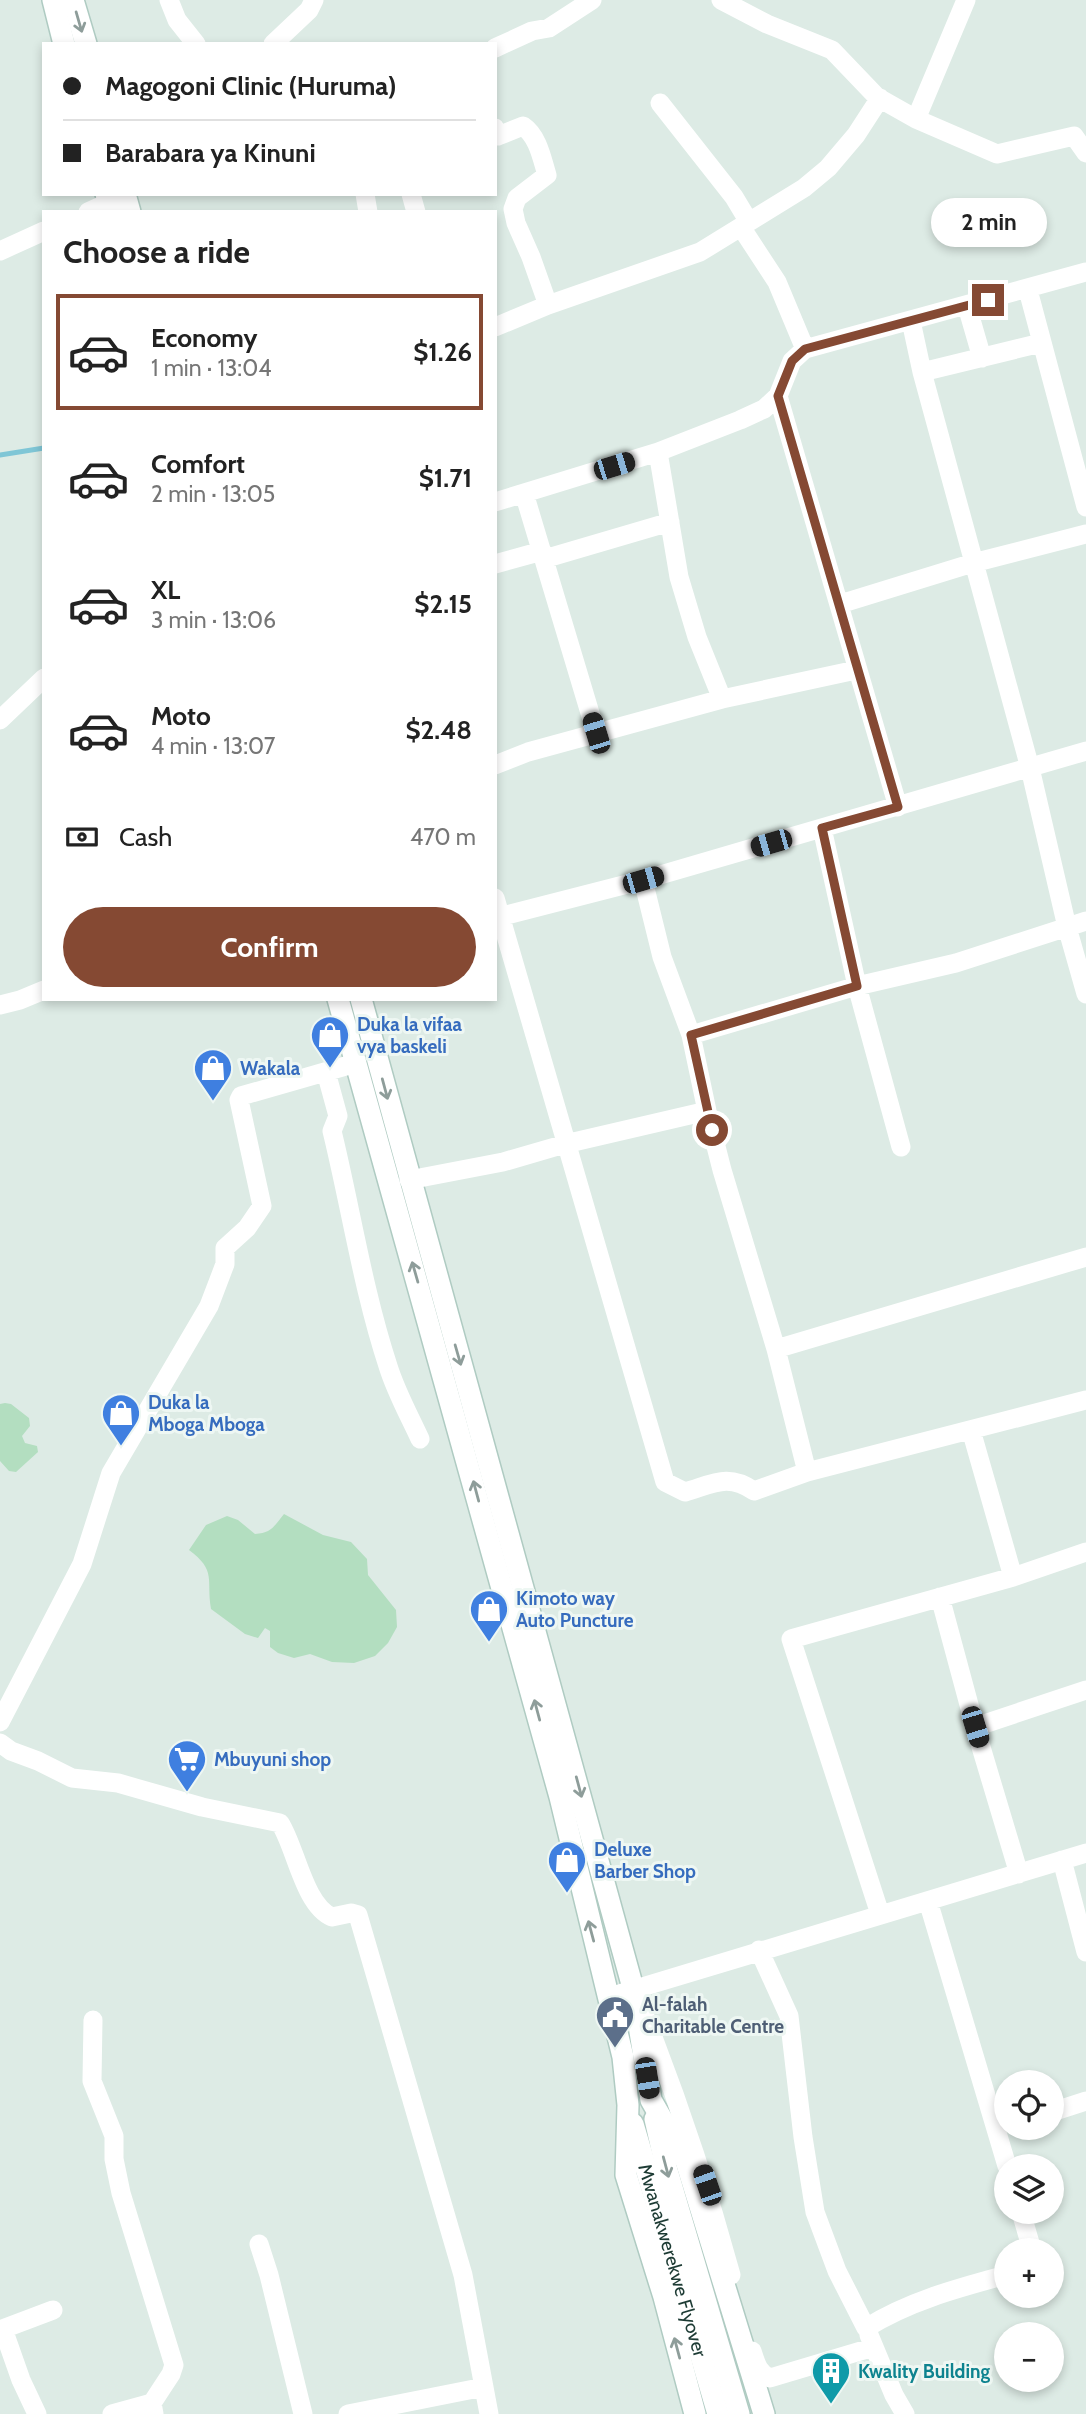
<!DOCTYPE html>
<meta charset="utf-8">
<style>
body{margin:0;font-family:Cabin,sans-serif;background:#f2f2f2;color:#222;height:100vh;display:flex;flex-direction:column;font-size:26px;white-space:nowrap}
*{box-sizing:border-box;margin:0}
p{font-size:23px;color:#767676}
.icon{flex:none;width:38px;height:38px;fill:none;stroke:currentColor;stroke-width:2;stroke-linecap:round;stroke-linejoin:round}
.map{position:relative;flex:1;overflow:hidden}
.drawer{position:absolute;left:42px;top:210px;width:455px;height:791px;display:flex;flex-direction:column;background:#fff;border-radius:0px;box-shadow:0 4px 10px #0003}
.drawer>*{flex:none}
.banner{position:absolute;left:42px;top:42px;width:455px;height:154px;border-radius:0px;box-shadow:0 4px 10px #0003;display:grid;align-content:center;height:154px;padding:0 21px;background:#fff}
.controls{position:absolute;left:994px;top:2070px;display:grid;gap:14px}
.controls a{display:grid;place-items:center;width:70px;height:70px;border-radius:50%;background:#fff;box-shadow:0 4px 10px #0003;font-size:35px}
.end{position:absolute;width:32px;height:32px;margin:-16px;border:9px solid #854933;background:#fff;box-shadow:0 0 0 4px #fff}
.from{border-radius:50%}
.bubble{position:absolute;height:49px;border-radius:24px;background:#fff;box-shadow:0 4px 10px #0003;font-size:23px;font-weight:800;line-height:49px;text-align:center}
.car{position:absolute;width:21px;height:42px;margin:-21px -10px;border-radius:9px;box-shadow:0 0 5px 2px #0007;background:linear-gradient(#222 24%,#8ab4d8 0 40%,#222 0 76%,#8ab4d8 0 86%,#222 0)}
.banner b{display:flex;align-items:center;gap:24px;height:66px;font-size:26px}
.banner b+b{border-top:2px solid #e0e0e0}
.banner i{width:18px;height:18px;background:#222}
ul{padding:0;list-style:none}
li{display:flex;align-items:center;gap:21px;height:116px;margin:0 14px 10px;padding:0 7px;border:4px solid transparent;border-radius:0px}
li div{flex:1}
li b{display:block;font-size:26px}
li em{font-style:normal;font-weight:800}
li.current{border-color:#854933}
li>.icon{width:63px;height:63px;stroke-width:1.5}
h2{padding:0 21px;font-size:32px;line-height:84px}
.pay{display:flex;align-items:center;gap:18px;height:77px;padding:0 21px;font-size:26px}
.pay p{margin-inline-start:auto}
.primary-button{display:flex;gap:14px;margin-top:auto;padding:14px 21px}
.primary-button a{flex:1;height:80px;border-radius:42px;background:#854933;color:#fff;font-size:28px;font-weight:800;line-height:80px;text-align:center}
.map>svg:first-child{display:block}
.green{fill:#b3dec0}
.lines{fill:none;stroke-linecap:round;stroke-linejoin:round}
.stream{stroke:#7fc6d6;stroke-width:5}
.secondary-casing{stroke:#afcbc2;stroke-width:24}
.street{stroke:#fff;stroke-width:19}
.secondary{stroke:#fff;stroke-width:21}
.oneway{stroke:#8e9d9a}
.route{stroke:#854933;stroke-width:9}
.labels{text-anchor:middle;stroke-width:6;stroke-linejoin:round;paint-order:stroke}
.shop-label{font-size:19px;font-weight:bold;fill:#366cbe;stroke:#eef7f3;text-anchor:start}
.service-label{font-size:19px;font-weight:bold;fill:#4e5e75;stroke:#eef7f3;text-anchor:start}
.street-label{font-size:19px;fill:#1d3b34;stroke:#eef7f3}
.culture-label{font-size:19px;font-weight:bold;fill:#0d838f;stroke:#eef7f3;text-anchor:start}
</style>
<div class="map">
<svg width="1086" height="2414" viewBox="0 0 1086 2414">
<rect width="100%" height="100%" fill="#ddebe5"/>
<path class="green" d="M5 1403 11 1404 29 1418 30 1426 22 1436 25 1443 37 1446 38 1452 16 1472 9 1471 0 1461V1404Z
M284 1514 323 1535 351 1542 367 1559 368 1575 396 1610 397 1627 388 1643 375 1656 354 1663 332 1662 310 1654 294 1658 278 1653 270 1647V1631L265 1628 258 1638 245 1634 211 1609C206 1579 217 1571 189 1550L206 1525 227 1516 238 1520 255 1534C272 1533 274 1526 284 1514Z"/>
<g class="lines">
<path class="stream" d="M0 455 44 448"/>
<g class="secondary-casing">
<g id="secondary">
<path d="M53 0 64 44"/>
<path d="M73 0 86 44"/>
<path d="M106 194 112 212"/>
<path d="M125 194 130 212"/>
<path d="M338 999 560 1797 623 2057 628 2105 626 2175 664 2297 695 2414"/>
<path d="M361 999 633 1988 651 2100 686 2161 764 2414"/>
<path d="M655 2119 666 2167 739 2414"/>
<path id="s1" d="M633 2124 718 2414"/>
</g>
</g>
<path class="street" d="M169 0 177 20 196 44
M721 0 767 24 832 50 877 97 916 119 997 154 1074 136 1086 153
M273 44 309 10 314 0
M495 48 532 31 549 28 592 0
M660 103 734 197 749 222
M916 119 966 0
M495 128 498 136 523 126C538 136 542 159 547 175L517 198 513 209 516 223 531 257 548 305 495 327
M365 194 368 212
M411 194 416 212
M88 212 121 197
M741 227 777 282 805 349
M0 251 44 231
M1028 290 1086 507
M548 305 700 252 804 188 828 168 856 135 880 98
M967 306 982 358
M911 321 922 372 1030 768 1067 927 1086 994
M922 372 1041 343
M778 396 898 807
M658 452 679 577 697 637 722 699
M524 493 596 733
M495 502 658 452 740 420 764 409 778 396 792 361 805 349 1086 272
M544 559 670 522
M495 564 542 551
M840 604 973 563 1086 534
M0 720 44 678
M495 765 528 752 722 699 856 670
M822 828 857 986 901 1147
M643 880 662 957 691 1035 707 1111 722 1170 776 1349 807 1472
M495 898 665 1482 685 1492C713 1484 728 1473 754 1491L807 1472 1086 1400
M495 918 643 880 1086 751
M0 1005 20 1000 44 990
M691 1035 857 986 956 963 1086 921
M326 1072 338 1116 332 1131C351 1209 363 1290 388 1366 396 1392 409 1415 420 1439
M409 1180 503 1162 565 1144 707 1111
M776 1349 1086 1257
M971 1430 1013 1577
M940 1597 975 1727 1019 1874
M0 1722 82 1564 111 1473 209 1306 225 1264V1248L247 1228 262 1206 239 1100 241 1096 356 1063
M975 1727 1086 1690
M0 1743 11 1751 38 1761 72 1778 118 1783 202 1807 280 1823C296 1848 304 1905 332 1917L351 1913 358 1915 463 2275 489 2414
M1062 1860 1086 1952
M928 1901 1007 2166
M880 1914 791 1639 1013 1577 1086 1552
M759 1950 789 2016 803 2137 815 2212 837 2271 866 2328C909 2301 958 2288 1006 2275
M609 1997 1086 1853
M642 2009C677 2097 706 2183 731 2275
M93 2020 92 2081 114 2136V2159L121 2193 174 2365 171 2374 152 2403
M1052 2112 1086 2101
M1021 2212 1032 2250
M259 2244 269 2275 303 2414
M3 2329 21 2380 37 2414
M0 2330 53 2310
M869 2335 894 2395 905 2414
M752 2351C756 2363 758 2373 770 2378L874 2347
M112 2414 152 2403 154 2414
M348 2414 484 2387"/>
<use href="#secondary" class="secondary"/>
</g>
<defs><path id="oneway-shaft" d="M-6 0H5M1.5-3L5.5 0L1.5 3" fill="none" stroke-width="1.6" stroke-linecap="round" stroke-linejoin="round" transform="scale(1.75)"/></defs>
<g class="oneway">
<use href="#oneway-shaft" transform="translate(79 22) rotate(74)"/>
<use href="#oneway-shaft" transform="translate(385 1089) rotate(75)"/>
<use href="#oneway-shaft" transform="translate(415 1272) rotate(-106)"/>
<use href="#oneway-shaft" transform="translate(458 1355) rotate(74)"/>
<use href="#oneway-shaft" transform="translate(476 1491) rotate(-105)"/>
<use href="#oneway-shaft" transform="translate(537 1710) rotate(-105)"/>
<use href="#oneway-shaft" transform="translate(579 1787) rotate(75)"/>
<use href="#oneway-shaft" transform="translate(591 1931) rotate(-105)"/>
<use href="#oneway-shaft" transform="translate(666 2167) rotate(75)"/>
<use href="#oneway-shaft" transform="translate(677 2348) rotate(-105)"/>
</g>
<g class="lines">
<path class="route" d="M712 1130 691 1035 857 986 822 828 898 807 778 396 792 361 805 349 988 300"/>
</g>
<defs>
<g id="shop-pin" transform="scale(2.0125)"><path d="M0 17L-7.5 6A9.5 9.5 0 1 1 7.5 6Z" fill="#3f7fe0" stroke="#eef7f3"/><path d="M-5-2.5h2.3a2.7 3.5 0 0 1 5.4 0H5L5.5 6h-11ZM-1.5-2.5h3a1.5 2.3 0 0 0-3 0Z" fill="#fff"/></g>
<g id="supermarket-pin" transform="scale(2.0125)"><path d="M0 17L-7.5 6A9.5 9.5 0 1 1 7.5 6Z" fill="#3f7fe0" stroke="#eef7f3"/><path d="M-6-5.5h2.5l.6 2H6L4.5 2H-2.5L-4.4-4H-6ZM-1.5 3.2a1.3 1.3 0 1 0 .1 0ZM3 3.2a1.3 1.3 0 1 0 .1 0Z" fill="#fff"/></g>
<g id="civic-pin" transform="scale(2.0125)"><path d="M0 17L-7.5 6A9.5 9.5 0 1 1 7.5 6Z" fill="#5c6f8a" stroke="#eef7f3"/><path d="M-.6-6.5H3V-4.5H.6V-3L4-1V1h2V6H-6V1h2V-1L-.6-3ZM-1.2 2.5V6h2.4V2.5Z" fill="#fff"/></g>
<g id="building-pin" transform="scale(2.0125)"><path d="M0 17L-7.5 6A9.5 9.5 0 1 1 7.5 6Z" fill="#0f9aa8" stroke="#eef7f3"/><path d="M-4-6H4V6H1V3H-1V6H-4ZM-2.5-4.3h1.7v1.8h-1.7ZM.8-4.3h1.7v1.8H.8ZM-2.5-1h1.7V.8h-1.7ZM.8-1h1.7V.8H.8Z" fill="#fff"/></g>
</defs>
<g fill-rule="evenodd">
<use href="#shop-pin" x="330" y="1035"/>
<use href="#shop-pin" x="213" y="1068"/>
<use href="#shop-pin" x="121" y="1413"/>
<use href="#shop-pin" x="489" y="1609"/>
<use href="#supermarket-pin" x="187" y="1759"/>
<use href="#shop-pin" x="567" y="1860"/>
<use href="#civic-pin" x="615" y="2015"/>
<use href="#building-pin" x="831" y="2371"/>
</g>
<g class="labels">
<g class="shop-label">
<text x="357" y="1031">Duka la vifaa<tspan x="357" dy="22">vya baskeli</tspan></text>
<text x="240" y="1075">Wakala</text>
<text x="148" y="1409">Duka la<tspan x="148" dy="22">Mboga Mboga</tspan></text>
<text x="516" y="1605">Kimoto way<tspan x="516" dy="22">Auto Puncture</tspan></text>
<text x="214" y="1766">Mbuyuni shop</text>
<text x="594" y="1856">Deluxe<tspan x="594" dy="22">Barber Shop</tspan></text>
</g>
<g class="service-label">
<text x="642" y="2011">Al-falah<tspan x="642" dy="22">Charitable Centre</tspan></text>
</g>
<g class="street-label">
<text dy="7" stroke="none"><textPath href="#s1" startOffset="142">Mwanakwerekwe Flyover</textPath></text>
</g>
<g class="culture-label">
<text x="858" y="2378">Kwality Building</text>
</g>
</g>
</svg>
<div class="controls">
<a><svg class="icon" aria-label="locate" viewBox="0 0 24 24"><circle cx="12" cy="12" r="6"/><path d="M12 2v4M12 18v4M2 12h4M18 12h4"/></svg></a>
<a><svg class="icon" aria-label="layers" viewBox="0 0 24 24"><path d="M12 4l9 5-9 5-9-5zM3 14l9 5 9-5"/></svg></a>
<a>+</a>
<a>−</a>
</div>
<i class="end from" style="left:712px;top:1130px"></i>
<i class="end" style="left:988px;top:300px"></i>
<div class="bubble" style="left:931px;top:198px;width:116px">2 min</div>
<i class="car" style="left:614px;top:466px;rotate:73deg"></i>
<i class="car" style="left:596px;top:733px;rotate:343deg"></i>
<i class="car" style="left:771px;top:843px;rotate:254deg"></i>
<i class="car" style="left:643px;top:880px;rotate:74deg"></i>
<i class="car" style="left:975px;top:1727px;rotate:163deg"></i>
<i class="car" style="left:647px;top:2078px;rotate:171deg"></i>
<i class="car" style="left:707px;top:2185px;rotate:341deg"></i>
<div class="banner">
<b><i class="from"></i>Magogoni Clinic (Huruma)</b>
<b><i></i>Barabara ya Kinuni</b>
</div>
<section class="drawer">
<h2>Choose a ride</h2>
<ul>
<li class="current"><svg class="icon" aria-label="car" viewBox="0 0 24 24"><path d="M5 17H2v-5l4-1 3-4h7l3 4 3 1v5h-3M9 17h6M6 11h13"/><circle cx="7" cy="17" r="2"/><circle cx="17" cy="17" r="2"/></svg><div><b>Economy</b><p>1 min · 13:04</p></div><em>$1.26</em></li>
<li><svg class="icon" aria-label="car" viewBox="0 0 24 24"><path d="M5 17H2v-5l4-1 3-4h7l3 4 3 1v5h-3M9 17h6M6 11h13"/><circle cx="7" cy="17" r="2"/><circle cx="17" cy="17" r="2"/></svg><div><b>Comfort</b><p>2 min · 13:05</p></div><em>$1.71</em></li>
<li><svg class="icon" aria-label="car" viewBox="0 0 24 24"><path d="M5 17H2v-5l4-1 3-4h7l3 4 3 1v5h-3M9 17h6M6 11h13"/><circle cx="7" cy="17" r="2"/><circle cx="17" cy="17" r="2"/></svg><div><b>XL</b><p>3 min · 13:06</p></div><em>$2.15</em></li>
<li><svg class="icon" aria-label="car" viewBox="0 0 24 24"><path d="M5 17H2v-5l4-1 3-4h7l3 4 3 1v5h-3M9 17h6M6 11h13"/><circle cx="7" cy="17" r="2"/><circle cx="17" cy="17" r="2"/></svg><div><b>Moto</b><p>4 min · 13:07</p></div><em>$2.48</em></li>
</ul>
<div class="pay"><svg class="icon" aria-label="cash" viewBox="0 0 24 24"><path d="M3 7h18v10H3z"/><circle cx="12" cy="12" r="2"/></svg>Cash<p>470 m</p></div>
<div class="primary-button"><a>Confirm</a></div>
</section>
</div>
